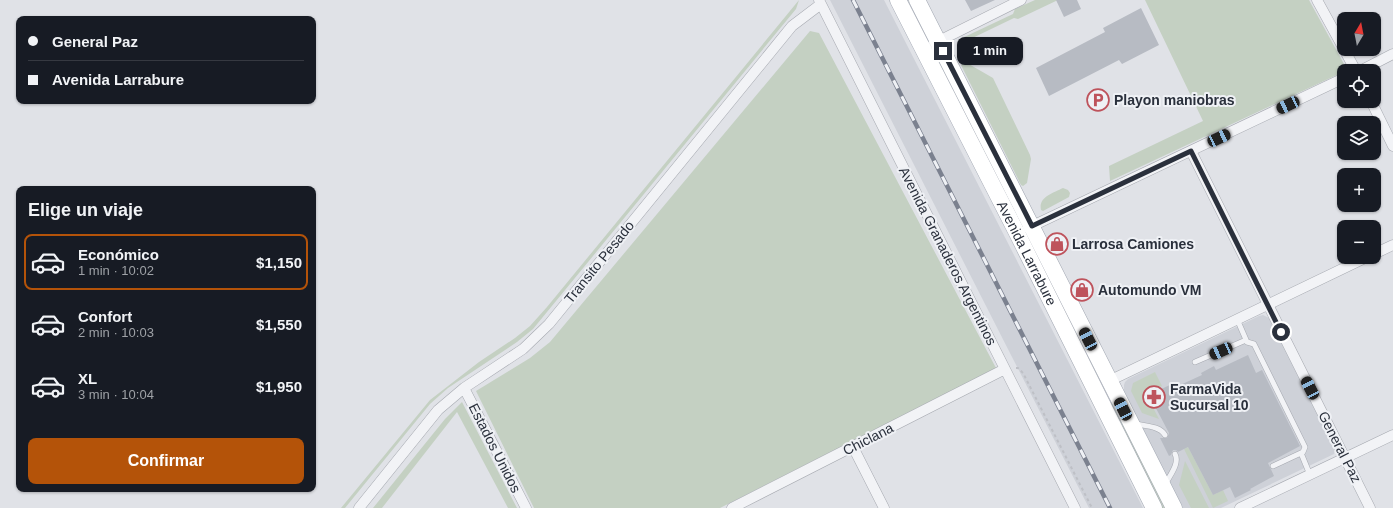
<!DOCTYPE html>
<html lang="es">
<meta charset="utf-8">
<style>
body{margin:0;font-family:Arial,sans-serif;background:#20242c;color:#f1f3f6;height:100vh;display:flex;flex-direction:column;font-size:15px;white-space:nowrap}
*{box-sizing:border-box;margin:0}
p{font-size:13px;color:#9ea1a6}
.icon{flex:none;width:22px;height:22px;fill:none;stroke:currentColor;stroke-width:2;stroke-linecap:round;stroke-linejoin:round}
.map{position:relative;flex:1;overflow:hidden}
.side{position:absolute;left:16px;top:186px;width:300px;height:306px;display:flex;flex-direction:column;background:#171b24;border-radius:8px;box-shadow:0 1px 3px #0004}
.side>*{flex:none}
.banner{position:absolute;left:16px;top:16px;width:300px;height:88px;border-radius:8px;box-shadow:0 1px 3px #0004;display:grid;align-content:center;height:88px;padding:0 12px;background:#171b24}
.needle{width:26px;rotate:10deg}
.controls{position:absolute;left:1337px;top:12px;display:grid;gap:8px}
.controls a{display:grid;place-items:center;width:44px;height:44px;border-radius:8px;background:#171b24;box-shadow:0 1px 3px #0004;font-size:20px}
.end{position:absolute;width:18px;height:18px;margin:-9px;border:5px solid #2a303c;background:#fff;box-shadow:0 0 0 2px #fff}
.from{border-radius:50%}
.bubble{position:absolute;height:28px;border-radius:8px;background:#171b24;box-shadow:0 1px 3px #0004;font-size:13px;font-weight:700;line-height:28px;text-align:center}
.car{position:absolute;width:12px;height:24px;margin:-12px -6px;border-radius:5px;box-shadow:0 0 3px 1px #0007;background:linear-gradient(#222 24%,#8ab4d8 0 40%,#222 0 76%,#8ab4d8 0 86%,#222 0)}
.banner b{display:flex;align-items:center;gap:14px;height:38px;font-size:15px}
.banner b+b{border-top:1px solid #363941}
.banner i{width:10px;height:10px;background:#f1f3f6}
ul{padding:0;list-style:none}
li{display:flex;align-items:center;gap:12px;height:56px;margin:0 8px 6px;padding:0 4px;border:2px solid transparent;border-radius:8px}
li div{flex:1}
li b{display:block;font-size:15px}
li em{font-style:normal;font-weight:700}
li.selected{border-color:#b45309}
li>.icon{width:36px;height:36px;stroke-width:1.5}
h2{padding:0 12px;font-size:18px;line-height:48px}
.cta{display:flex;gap:8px;margin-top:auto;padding:8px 12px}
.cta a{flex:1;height:46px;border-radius:8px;background:#b45309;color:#fff;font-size:16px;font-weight:700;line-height:46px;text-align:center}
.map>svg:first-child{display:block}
.built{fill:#ced1d8}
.green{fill:#c4d0c2}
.building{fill:#b7bbc3}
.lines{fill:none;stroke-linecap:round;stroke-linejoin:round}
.service-casing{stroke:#a6a9b0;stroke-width:6}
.minor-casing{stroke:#a6a9b0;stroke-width:11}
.primary-casing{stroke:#a0a6b1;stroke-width:17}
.path{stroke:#bec0c6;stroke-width:2;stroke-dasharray:3 3;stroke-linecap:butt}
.service{stroke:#f2f3f6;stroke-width:5}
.minor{stroke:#f2f3f6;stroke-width:10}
.primary{stroke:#fff;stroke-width:16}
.rail-casing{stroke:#7b818f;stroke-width:4.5}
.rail{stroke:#eff1f5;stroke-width:3;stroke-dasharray:9;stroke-linecap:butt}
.route{stroke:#2a303c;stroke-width:5}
.labels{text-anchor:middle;stroke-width:4;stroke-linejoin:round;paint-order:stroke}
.poi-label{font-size:14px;font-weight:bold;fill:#2a303c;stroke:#eff1f5;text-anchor:start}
.street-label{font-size:14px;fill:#2a303c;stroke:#eff1f5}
</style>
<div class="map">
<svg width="1393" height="508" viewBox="0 0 1393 508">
<rect width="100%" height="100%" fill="#e0e2e7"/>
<path class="built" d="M830 0H884L1143 508H1089Z
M1263 315 1269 318 1335 449 1334 454 1221 508H1183L1124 391V385L1125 382 1128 379 1259 316Z"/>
<path class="green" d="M799 0 796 9 533 329 517 342 448 388 430 404 345 508H341L430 400 479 362 515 338 530 326 547 307Z
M1035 0H1058L1018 19 1014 18 960 44 958 42V40L1013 14 1015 9Z
M1145 0H1309L1344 64 1343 71 1341 73 1110 181 1109 166 1203 121Z
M810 31 819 33 996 368 720 508H534L476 391 530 358 550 342Z
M964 63H967L993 78 1030 155 1031 159 1027 183 1023 186 1021 185 961 65Z
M1063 188 1068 190 1070 193 1069 197 1043 211 1041 210C1038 197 1053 193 1063 188Z
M1155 372 1162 386 1146 394 1159 419 1142 413 1131 391 1133 383Z
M462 402 517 508H508L457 412 382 508H373L445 419Z
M1112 403 1166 508H1162L1109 404Z
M1188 447 1213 495 1223 490 1228 501 1213 508 1184 449Z
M1185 461 1209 508H1191L1179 485Z"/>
<path class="building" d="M965 0H995L971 11Z
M1056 0H1077L1081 9 1064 17Z
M1141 8 1159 45 1122 64 1119 60 1049 96 1036 68 1105 32 1103 28Z
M1248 355 1256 373 1262 370 1300 446 1268 463 1274 476 1250 489 1251 490 1235 498 1230 487 1213 495 1188 447 1178 452 1176 450H1173L1171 455 1169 456 1160 438H1167L1169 433 1149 395 1176 382 1178 386 1202 375 1201 373 1214 366 1216 370Z"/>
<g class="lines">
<g class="service-casing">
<path id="service" d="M1237 319 1247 342 1254 344 1305 447 1303 452 1273 466
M1195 362 1246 340
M1136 424C1145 426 1160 426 1165 435
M1301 453 1310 475
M1166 483C1170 475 1180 463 1175 454"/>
</g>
<g class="minor-casing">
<path id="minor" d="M819 0 1075 508
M1317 0 1356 71
M933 44 1021 0
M1360 71 1393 54
M1371 101 1393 146
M1191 151 1370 508
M1028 228 1344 78
M1374 254 1393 245
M1109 381 1367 257
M464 388 526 508
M853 447 884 508
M359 508 438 410 464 388 523 349 549 324 792 26 821 4
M732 508 1005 369
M1240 508 1393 435"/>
</g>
<g class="primary-casing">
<g id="primary">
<path id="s1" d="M898 0 1017 233 1154 508"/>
<path d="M917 0 1174 508"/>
</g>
</g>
<path class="path" d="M1016 368H1018L1023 373 1092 508"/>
<use href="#service" class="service"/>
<use href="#minor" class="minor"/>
<use href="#primary" class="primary"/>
<g class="rail-casing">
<path id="rail" d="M853 0 1110 508"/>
</g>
<use href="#rail" class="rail"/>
</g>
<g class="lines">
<path class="route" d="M943 51 1032 226 1191 151 1281 332"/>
</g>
<defs>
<g id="parking-ring" transform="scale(1.15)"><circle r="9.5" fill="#eff1f5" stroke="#be535c" stroke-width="1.5"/><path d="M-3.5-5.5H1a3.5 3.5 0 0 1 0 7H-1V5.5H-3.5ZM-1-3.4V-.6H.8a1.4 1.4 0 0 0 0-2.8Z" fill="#be535c"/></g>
<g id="shop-ring" transform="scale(1.15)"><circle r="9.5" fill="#eff1f5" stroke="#be535c" stroke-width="1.5"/><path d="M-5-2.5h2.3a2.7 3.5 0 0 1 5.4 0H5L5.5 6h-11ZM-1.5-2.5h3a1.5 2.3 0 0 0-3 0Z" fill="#be535c"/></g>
<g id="pharmacy-ring" transform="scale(1.15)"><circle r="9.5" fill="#eff1f5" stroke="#be535c" stroke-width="1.5"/><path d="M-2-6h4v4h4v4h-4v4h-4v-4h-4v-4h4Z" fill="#be535c"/></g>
</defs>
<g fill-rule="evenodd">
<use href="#parking-ring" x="1098" y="100"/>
<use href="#shop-ring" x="1057" y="244"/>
<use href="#shop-ring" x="1082" y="290"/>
<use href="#pharmacy-ring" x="1154" y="397"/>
</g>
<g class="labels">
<g class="poi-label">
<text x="1114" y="105">Playon maniobras</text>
<text x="1072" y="249">Larrosa Camiones</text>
<text x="1098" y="295">Automundo VM</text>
<text x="1170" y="394">FarmaVida<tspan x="1170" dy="16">Sucursal 10</tspan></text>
</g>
<g class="street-label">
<text dy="5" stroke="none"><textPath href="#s1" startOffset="284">Avenida Larrabure</textPath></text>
<text transform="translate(948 256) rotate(63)" y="5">Avenida Granaderos Argentinos</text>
<text transform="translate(599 262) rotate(-51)" y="5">Transito Pesado</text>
<text transform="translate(868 439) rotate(-27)" y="5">Chiclana</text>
<text transform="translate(1340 447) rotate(63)" y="5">General Paz</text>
<text transform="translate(495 448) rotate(63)" y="5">Estados Unidos</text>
</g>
</g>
</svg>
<div class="controls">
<a><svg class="needle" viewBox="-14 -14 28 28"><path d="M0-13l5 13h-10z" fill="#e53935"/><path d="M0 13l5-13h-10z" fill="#9ea1a6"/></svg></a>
<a><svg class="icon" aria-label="locate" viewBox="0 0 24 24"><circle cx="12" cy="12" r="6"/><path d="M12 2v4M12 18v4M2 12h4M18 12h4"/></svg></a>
<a><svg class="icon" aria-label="layers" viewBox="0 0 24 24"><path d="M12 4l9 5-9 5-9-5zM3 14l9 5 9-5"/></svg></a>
<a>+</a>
<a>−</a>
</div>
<i class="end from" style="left:1281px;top:332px"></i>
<i class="end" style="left:943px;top:51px"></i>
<div class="bubble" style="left:957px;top:37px;width:66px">1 min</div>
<i class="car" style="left:1288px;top:105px;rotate:245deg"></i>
<i class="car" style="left:1219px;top:138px;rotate:65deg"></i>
<i class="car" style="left:1088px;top:339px;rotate:333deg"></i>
<i class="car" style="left:1221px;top:351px;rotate:246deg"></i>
<i class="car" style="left:1310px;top:388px;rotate:333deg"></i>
<i class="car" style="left:1123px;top:409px;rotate:333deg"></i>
<div class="banner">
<b><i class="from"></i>General Paz</b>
<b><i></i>Avenida Larrabure</b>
</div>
<section class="side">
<h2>Elige un viaje</h2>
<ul>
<li class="selected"><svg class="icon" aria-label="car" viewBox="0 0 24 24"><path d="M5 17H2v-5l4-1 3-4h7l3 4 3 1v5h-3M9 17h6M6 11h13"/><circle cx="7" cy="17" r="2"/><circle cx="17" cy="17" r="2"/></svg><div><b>Económico</b><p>1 min · 10:02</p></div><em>$1,150</em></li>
<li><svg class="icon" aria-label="car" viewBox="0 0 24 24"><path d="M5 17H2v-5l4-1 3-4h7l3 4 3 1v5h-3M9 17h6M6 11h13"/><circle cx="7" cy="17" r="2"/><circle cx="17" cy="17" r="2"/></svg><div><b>Confort</b><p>2 min · 10:03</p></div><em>$1,550</em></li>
<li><svg class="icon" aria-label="car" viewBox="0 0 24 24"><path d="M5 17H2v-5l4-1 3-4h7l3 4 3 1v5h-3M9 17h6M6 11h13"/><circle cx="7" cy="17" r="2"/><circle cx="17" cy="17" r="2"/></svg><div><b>XL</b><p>3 min · 10:04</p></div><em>$1,950</em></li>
</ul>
<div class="cta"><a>Confirmar</a></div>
</section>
</div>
